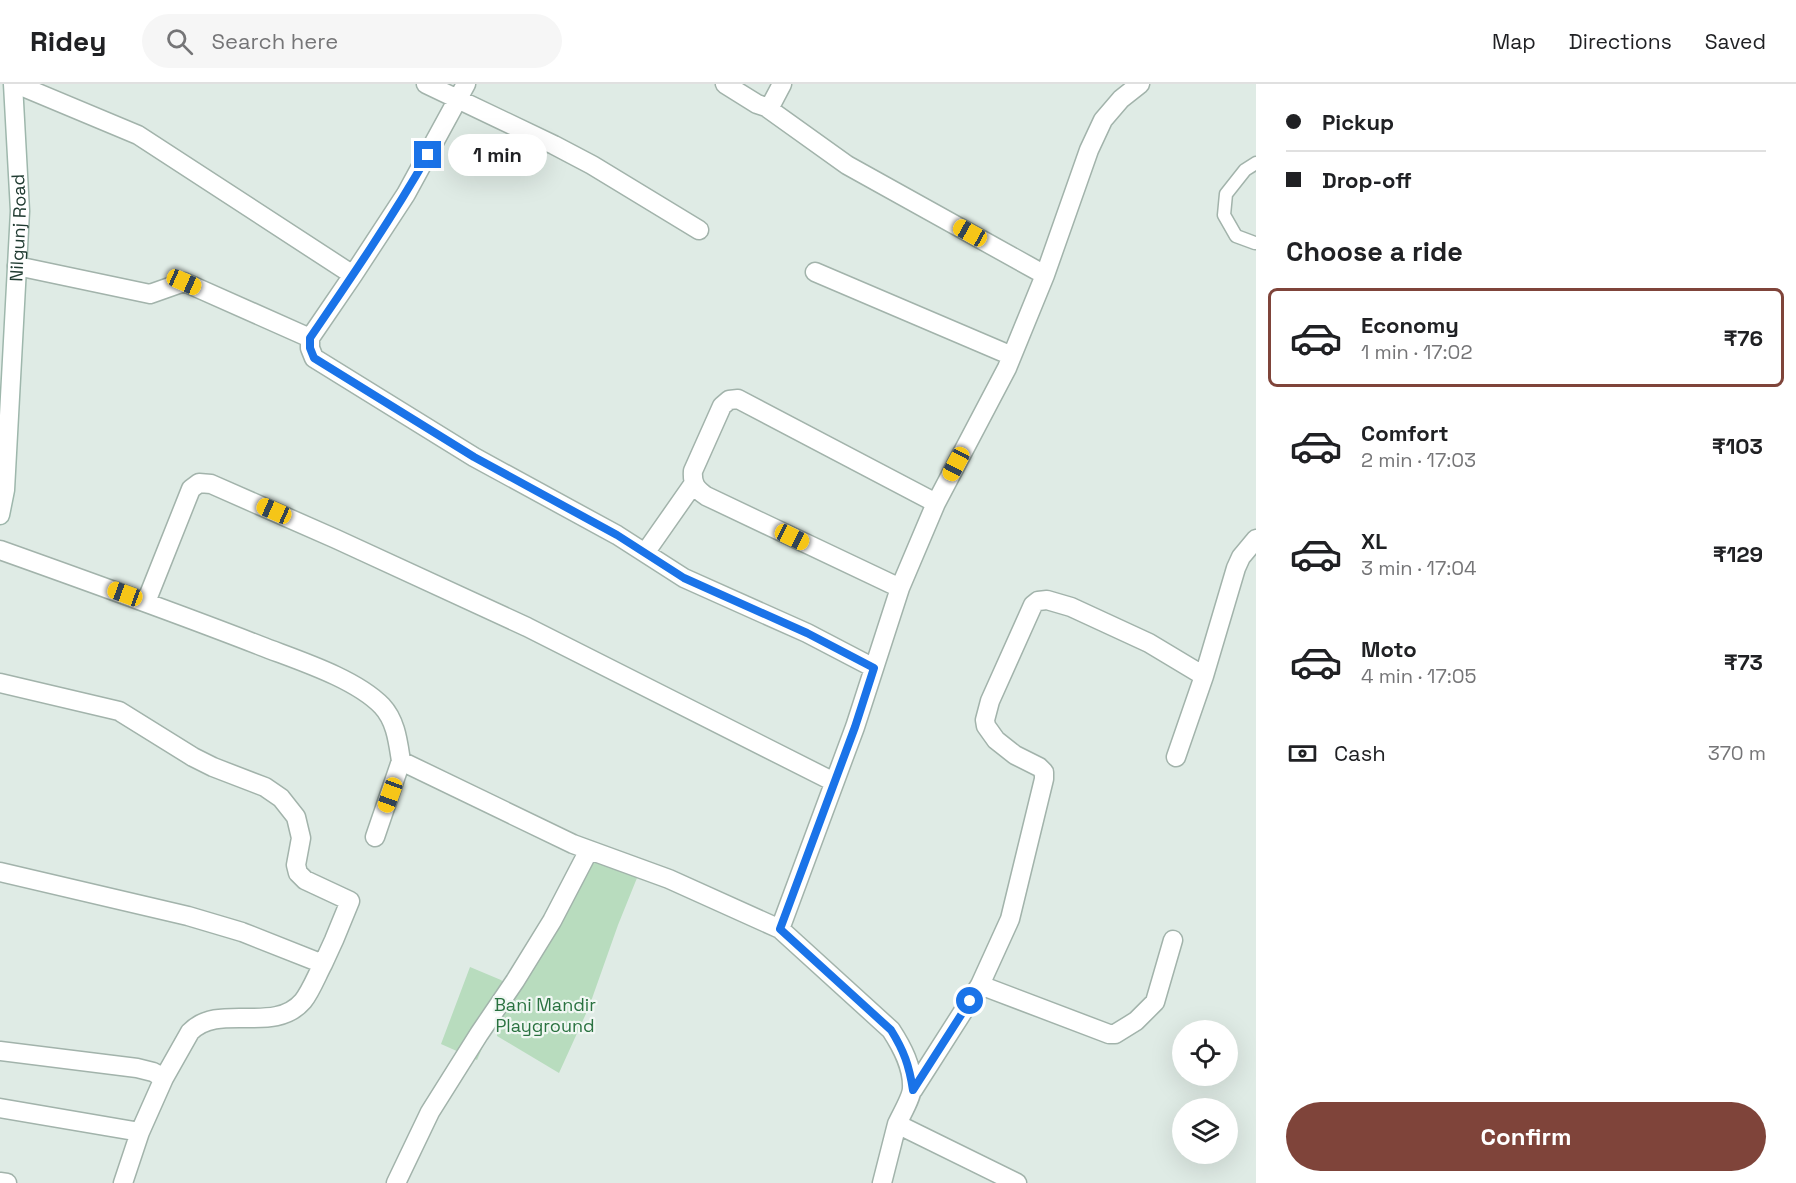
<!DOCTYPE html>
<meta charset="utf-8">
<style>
body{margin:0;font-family:"Space Grotesk",sans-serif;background:#f6f6f6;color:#202124;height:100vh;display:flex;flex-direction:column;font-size:22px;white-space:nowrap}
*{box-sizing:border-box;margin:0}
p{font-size:20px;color:#757577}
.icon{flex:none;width:33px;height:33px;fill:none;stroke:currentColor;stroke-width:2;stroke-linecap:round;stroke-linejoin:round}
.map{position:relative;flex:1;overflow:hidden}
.details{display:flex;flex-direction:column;background:#fff;width:540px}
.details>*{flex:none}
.banner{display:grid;align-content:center;height:132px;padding:0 30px;background:#fff}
.fabs{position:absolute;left:1172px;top:936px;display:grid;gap:12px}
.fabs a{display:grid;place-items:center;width:66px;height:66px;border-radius:50%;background:#fff;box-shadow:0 6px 24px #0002;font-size:30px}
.end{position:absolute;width:27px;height:27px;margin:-14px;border:8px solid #1a73e8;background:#fff;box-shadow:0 0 0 3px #fff}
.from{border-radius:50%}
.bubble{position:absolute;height:42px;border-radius:21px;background:#fff;box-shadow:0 6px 24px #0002;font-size:20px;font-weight:600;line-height:42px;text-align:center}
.car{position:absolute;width:18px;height:36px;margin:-18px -9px;border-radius:8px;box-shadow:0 0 4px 2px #0007;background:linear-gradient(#f5c518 24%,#345 0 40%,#f5c518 0 76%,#345 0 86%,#f5c518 0)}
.banner b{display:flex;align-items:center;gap:21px;height:57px;font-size:22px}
.banner b+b{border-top:2px solid #e0e0e0}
.banner i{width:15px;height:15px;background:#202124}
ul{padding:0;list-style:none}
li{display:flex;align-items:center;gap:18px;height:99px;margin:0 12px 9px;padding:0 18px;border:3px solid transparent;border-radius:9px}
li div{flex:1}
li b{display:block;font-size:22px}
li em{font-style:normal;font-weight:600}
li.active{border-color:#7f443a}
li>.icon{width:54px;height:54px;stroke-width:1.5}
h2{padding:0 30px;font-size:27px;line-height:72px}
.pay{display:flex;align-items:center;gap:15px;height:66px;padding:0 30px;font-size:22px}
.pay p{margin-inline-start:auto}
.button{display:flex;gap:12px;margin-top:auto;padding:12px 30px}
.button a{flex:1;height:69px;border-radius:36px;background:#7f443a;color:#fff;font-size:24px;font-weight:600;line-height:69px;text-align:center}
header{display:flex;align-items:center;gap:36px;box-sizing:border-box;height:84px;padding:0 30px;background:#fff;border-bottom:2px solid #e0e0e0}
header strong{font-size:28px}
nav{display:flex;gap:33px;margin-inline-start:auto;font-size:21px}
.search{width:420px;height:54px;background:#f6f6f6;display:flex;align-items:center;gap:15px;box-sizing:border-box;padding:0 21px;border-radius:33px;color:#757577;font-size:22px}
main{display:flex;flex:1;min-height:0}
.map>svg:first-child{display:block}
.green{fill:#b8dcbe}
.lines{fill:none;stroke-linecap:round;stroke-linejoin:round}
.lane-casing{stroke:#a2b3ab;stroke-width:15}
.street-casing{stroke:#a2b3ab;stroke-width:21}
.secondary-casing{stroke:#9eb7ac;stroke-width:21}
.lane{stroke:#fff;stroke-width:12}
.street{stroke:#fff;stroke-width:18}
.secondary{stroke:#fff;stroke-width:18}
.route{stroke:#1a73e8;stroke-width:8}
.labels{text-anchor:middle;stroke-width:4.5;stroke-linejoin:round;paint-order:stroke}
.street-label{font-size:18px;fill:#203b31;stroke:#f0f7f3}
.park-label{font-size:18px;fill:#2a7240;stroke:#f0f7f3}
</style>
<header>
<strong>Ridey</strong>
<div class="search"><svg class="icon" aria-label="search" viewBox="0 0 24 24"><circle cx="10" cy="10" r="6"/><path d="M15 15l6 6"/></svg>Search here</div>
<nav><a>Map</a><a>Directions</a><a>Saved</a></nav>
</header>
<main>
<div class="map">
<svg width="1256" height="1099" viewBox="0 0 1256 1099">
<rect width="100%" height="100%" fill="#dfebe5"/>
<path class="green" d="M589 766 639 789 618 841 589 923 559 989 497 952V939L492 941 477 976 441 960 470 883 501 896 516 909Z"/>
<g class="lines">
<g class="lane-casing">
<path id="lane" d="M1255 159 1236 152 1224 131 1226 110 1245 86 1256 79"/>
</g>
<g class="street-casing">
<path id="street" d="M16 0 138 51 353 191
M426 0 554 61 592 81 699 146
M466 0 406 110 353 191 310 254V264L314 274 474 373 617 451 684 494 807 549 874 584
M725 0 757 20 766 23 772 19 782 0
M766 23 847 81 1045 191
M17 182 150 210 184 198 310 254
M815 188 1012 272
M0 466C87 497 174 528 261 562 297 576 355 594 382 622 396 637 398 658 401 677L573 760 669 795 780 845
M645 469 694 399
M900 504 706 412C696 405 692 400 693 387L722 322 729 316 738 315 936 419
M146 518 191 405 199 399 211 400 336 455 527 543 834 698
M0 599 119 627 193 673 213 683 265 703 281 714 296 733 301 754 296 781 298 789 305 796 350 817 334 856 323 880 242 848 188 832 0 788
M1176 673 1204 592 1236 484 1241 473 1256 455
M375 753 401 677
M980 901 1109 950H1115L1136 937 1155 918 1173 856
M0 967 137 984 153 988 164 994
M913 1006 980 901 1010 835 1044 695V688L1039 683 1015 671 996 656 986 642 985 636 990 617 1033 521 1038 517 1047 516 1071 523 1149 559 1204 592
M0 1024 140 1048
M0 1098 7 1099
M123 1099 140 1048 164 994 190 948C219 918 274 951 303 917 311 907 317 891 323 880
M396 1099 430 1028 479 950 515 897 552 837 589 766
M882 1099 897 1040
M1017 1099 897 1040C901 1031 912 1013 912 1004 913 983 902 963 891 946L780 845 855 643 900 504 936 419 1007 284 1045 191 1089 66 1103 36 1121 15 1140 0"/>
</g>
<g class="secondary-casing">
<g id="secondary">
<path id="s1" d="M0 431 5 406 20 127 13 0"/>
</g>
</g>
<use href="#lane" class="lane"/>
<use href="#street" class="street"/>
<use href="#secondary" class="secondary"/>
</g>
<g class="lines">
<path class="route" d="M428 71C392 134 351 194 310 254V264L314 274 474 373 617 451 684 494 807 549 874 584 855 643 780 845 891 946C904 967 909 981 913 1006L970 917"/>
</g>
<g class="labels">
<g class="street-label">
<text dy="6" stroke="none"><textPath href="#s1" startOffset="288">Nilgunj Road</textPath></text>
</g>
<g class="park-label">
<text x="545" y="927">Bani Mandir<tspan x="545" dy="21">Playground</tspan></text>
</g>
</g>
</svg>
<div class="fabs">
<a><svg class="icon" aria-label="locate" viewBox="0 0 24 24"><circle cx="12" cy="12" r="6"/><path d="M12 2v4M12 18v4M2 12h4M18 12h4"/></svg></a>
<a><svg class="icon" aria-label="layers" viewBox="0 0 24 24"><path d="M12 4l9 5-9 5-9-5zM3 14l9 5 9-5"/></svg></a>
</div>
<i class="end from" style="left:970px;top:917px"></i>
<i class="end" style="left:428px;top:71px"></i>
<div class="bubble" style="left:448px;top:50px;width:99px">1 min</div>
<i class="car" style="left:970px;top:149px;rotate:299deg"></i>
<i class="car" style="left:184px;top:198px;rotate:114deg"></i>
<i class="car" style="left:956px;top:380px;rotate:208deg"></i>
<i class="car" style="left:274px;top:427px;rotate:294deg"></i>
<i class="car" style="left:792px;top:453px;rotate:116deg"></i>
<i class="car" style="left:125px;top:510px;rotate:290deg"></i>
<i class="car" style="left:390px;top:711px;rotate:200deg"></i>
</div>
<section class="details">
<div class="banner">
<b><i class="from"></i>Pickup</b>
<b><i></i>Drop-off</b>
</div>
<h2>Choose a ride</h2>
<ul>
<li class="active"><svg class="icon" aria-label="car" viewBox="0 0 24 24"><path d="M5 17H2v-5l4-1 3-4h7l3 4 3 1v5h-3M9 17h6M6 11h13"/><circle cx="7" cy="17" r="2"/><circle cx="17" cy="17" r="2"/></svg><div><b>Economy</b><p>1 min · 17:02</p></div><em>₹76</em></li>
<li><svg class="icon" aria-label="car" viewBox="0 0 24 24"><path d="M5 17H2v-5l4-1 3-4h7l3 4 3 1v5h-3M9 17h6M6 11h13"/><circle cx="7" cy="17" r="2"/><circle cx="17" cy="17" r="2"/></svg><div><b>Comfort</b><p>2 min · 17:03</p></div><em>₹103</em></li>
<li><svg class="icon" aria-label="car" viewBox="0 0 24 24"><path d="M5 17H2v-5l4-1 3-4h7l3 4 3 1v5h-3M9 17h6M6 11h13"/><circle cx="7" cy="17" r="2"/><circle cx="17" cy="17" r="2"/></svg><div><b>XL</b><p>3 min · 17:04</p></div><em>₹129</em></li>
<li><svg class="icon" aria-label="car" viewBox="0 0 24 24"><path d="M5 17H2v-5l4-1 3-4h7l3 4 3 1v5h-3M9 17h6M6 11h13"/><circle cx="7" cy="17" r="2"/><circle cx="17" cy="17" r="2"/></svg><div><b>Moto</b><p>4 min · 17:05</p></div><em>₹73</em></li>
</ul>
<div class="pay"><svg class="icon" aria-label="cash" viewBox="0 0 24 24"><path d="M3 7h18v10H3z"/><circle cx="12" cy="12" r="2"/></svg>Cash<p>370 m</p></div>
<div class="button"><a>Confirm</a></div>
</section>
</main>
